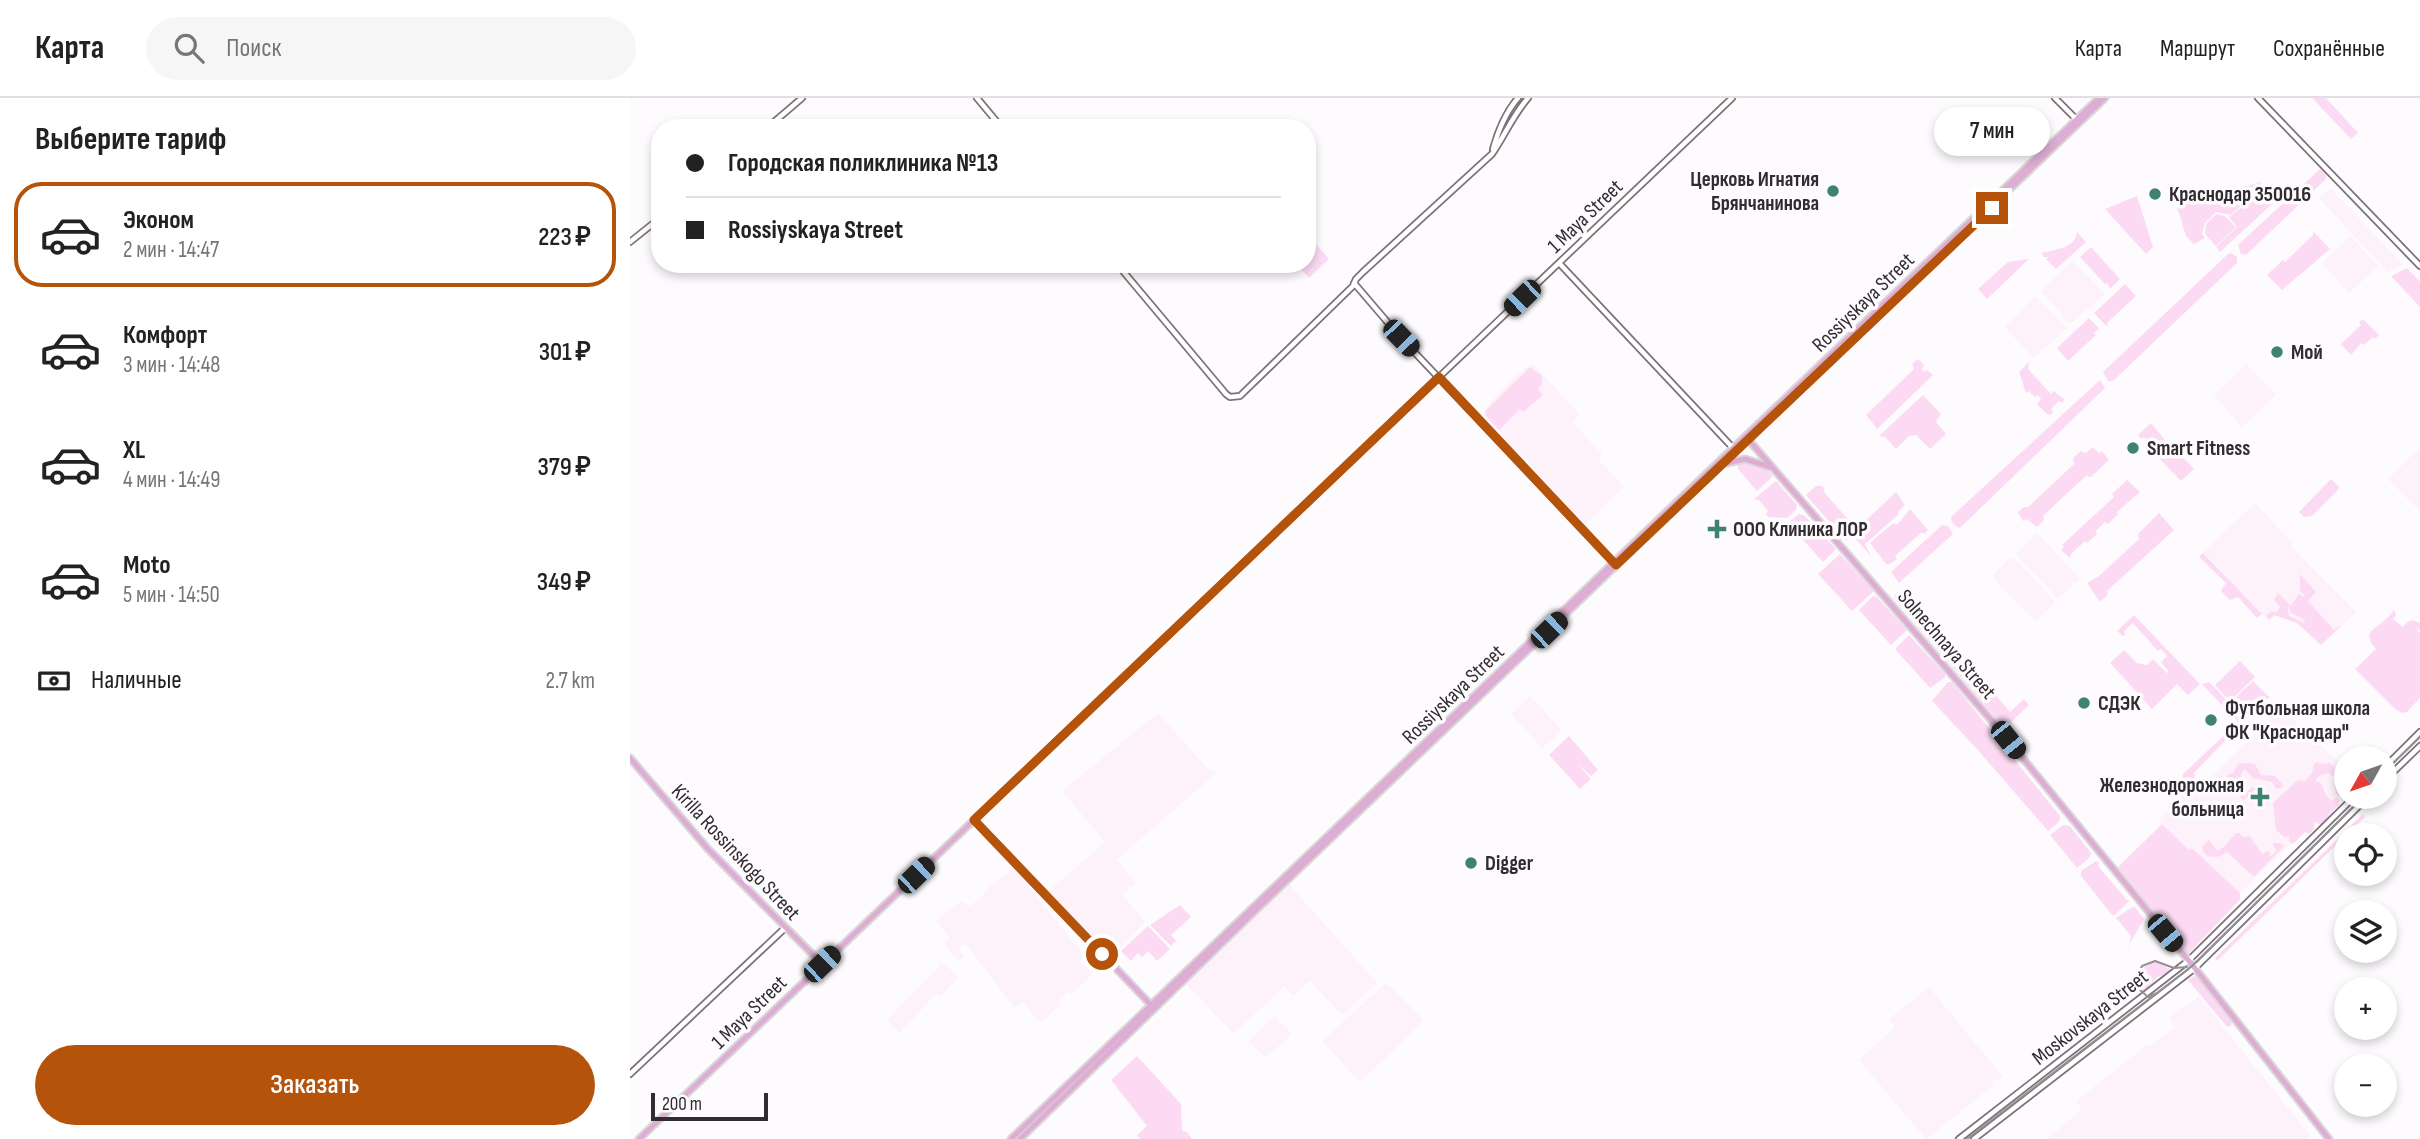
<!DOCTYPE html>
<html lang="ru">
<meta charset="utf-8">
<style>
body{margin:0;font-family:"Sofia Sans Condensed",sans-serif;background:#f6f6f6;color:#222;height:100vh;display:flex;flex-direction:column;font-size:26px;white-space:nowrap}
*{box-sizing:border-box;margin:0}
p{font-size:23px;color:#767676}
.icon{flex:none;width:38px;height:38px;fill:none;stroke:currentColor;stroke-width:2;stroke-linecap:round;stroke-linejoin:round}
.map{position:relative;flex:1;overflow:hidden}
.side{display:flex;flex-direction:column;background:#fff;width:630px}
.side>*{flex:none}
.top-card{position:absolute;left:21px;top:21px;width:665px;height:154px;border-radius:28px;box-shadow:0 4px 10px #0003;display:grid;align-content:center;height:154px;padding:0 35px;background:#fff}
.needle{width:46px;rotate:230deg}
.buttons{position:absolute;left:1704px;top:648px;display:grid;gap:14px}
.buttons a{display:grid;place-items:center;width:63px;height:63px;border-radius:50%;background:#fff;box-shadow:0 4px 10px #0003;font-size:35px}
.scale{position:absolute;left:21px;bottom:18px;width:117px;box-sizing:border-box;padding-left:7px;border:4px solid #312c30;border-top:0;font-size:19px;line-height:24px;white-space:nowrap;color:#312c30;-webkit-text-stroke:5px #fdfbfd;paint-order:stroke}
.end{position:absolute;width:32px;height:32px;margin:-16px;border:9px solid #b45309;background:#fff;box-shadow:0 0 0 4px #fff}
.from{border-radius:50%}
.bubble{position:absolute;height:49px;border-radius:24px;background:#fff;box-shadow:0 4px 10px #0003;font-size:23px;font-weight:600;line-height:49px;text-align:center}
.car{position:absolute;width:21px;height:42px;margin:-21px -10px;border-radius:9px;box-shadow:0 0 5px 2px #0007;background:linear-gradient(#222 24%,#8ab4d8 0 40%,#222 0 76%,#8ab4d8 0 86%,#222 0)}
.top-card b{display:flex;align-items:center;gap:24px;height:66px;font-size:26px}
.top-card b+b{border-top:2px solid #e0e0e0}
.top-card i{width:18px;height:18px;background:#222}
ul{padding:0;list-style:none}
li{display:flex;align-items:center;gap:21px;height:105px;margin:0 14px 10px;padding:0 21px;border:4px solid transparent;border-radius:28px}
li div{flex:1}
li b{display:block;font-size:26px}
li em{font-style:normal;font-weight:600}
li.on{border-color:#b45309}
li>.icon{width:63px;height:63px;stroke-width:1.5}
h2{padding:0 35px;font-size:32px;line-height:84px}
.pay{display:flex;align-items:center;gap:18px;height:77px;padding:0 35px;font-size:26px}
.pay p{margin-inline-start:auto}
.cta{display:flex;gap:14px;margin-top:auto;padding:14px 35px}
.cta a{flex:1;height:80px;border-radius:42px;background:#b45309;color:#fff;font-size:28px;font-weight:600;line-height:80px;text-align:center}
header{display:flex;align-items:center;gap:42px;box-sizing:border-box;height:98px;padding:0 35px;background:#fff;border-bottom:2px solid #e0e0e0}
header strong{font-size:33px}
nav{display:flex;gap:38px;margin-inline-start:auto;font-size:24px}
.search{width:490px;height:63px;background:#f6f6f6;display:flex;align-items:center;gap:18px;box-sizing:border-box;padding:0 24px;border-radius:38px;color:#767676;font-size:26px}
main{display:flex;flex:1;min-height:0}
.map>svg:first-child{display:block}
.built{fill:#fdf1fa}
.green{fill:#fddaf3}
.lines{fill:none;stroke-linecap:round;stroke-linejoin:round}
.minor-casing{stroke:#7d717a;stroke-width:8}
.major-casing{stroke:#dad9da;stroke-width:9}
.minor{stroke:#fff;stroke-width:4.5}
.major{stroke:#deadd3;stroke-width:5}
.tram{stroke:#949093;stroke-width:2}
.route{stroke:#b45309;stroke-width:9}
.poi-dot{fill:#408272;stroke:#fdfbfd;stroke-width:2.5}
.labels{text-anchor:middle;stroke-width:7;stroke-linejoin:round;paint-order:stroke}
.poi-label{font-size:21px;font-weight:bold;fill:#312c30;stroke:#fdfbfd;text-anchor:start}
.street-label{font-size:21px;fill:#312c30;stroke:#fdfbfd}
</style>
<header>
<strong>Карта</strong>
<div class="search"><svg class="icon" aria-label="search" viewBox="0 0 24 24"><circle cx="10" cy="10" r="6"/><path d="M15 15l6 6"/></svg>Поиск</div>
<nav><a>Карта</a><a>Маршрут</a><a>Сохранённые</a></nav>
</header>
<main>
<section class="side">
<h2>Выберите тариф</h2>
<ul>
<li class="on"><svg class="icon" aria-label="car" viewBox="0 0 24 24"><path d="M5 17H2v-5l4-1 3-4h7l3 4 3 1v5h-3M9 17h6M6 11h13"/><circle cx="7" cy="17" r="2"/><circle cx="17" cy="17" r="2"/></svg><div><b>Эконом</b><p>2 мин · 14:47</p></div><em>223 ₽</em></li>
<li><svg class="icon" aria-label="car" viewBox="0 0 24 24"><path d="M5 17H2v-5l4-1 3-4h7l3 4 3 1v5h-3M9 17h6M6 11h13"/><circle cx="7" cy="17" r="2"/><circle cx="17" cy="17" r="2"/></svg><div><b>Комфорт</b><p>3 мин · 14:48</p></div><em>301 ₽</em></li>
<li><svg class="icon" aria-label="car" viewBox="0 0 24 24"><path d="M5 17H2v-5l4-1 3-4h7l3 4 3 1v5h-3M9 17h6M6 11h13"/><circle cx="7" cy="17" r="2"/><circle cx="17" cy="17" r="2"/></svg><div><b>XL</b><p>4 мин · 14:49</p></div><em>379 ₽</em></li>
<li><svg class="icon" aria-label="car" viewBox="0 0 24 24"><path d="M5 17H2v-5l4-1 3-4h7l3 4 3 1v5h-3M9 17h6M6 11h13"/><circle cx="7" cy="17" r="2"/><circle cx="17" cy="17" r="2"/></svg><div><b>Moto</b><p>5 мин · 14:50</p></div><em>349 ₽</em></li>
</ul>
<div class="pay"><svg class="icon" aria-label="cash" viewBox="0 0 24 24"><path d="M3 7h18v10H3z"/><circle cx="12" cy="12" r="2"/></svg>Наличные<p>2.7 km</p></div>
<div class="cta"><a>Заказать</a></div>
</section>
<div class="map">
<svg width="1790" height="1041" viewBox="0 0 1790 1041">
<rect width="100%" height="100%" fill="#fdfbfd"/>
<path class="built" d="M1700 90 1774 167 1758 175 1689 100Z
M1721 138 1748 168 1719 195 1692 165Z
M1442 163 1474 194V197L1440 226 1411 193Z
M1405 198 1437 230 1403 260 1375 229Z
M903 266 950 317 942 324 972 356 968 361 994 389 955 426 854 317 861 304 891 273Z
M1616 266 1646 297 1612 329 1584 297Z
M1788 351 1790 353V413L1758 381Z
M1625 405 1663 445 1661 448 1726 514 1691 547 1673 530 1659 521 1644 517 1638 522 1573 454Z
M1407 435 1450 481 1428 501 1386 456Z
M1380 460H1384L1424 502V506L1405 523 1363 480 1362 478Z
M900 598 932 632 912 650 881 616Z
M1652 610 1717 673V691L1610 795 1562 750 1559 752 1528 721 1568 683 1573 687Z
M528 615 576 669 587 675 486 762 506 785 492 797 515 824 481 859 418 794 475 744 432 693Z
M384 770 453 856 452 858 454 860 450 864 454 868 465 859 472 867 441 897 437 894 429 902 431 906 413 923 408 922 394 905 384 909 335 845 328 849 334 858 329 862 322 856 314 845 320 840 306 823 331 803 340 808 354 797 353 794Z
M657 784 747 885 712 917 680 883 663 898 654 888 604 936 554 884Z
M309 865 317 868 328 879 311 898 307 895 269 935 257 922 309 869 308 867Z
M755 886 761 889 794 923 730 984 692 943Z
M1299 889 1373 979 1370 982 1367 980 1363 984 1365 986 1296 1041 1229 962 1265 929 1259 921Z
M1569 899 1681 1039 1679 1041H1416L1452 1012 1446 1003 1518 946 1520 948 1544 930 1539 919Z
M645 918 662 936 636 960 618 943Z"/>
<path class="green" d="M1682 0H1696L1728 35 1721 41Z
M1690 71 1696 76V81L1616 157 1611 156 1608 147Z
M1631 84 1632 91 1600 117 1586 114 1575 125 1572 136 1575 140 1564 146 1556 138 1547 109Z
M1633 92 1643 105 1590 154 1586 149 1607 129 1599 119Z
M1507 98 1523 149 1516 156 1475 111Z
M1586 116 1595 118 1606 129 1586 148 1575 136 1576 126Z
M1683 133 1700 151 1652 192 1637 177 1653 162 1655 164 1683 137Z
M1447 134 1456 144 1426 171 1416 161 1418 159H1414L1411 155C1426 151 1445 151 1447 134Z
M677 136 699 161 679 180 667 166H677Z
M1461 149 1490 181 1480 191 1477 185 1475 186 1450 159Z
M1601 155 1607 159V165L1483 283H1478L1473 274 1598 156Z
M1399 161 1357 201 1348 191 1378 164Z
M1777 170 1790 184V209L1761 178Z
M1495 186 1506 198 1478 224 1477 229 1464 215Z
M1459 220 1469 230 1464 235 1466 237 1438 263 1427 250Z
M1733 221 1749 237 1745 241 1743 239 1734 247 1731 245 1721 257 1711 246 1731 227 1729 224Z
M1288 261 1294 267 1292 271 1294 274 1297 272 1303 277 1246 332V329L1236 317 1284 271 1282 266Z
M1399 264 1398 271 1421 296 1424 293 1434 301 1433 305 1429 303 1421 311 1423 315 1420 317 1417 316 1407 306 1411 301 1408 297 1405 299 1399 293 1396 295 1389 274Z
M900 269 912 278V286L908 291 913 297 893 314 890 311 869 332 855 317V313Z
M1470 282 1475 290 1330 430C1325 429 1321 424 1321 419Z
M1293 297 1311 316 1306 324 1316 336 1300 351 1286 337 1279 338 1266 351 1255 339 1249 338Z
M1521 325 1548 358 1550 356 1564 371 1551 383 1527 358 1529 356 1514 339 1511 341 1508 337Z
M1463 349 1469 355 1472 353 1479 362 1461 379 1456 378 1413 418 1414 422 1407 429 1397 421 1393 423 1388 414 1394 409H1398L1444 366 1443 360 1451 353 1456 355Z
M1117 363 1136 370 1143 378 1127 393 1108 371V364Z
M1701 381 1709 389 1708 392 1682 418 1674 419 1669 414Z
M1497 382 1510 394 1487 414 1488 416 1478 426 1475 424 1466 433 1467 436 1457 445 1455 443 1441 456 1440 460 1431 452 1434 449 1432 447 1484 399 1482 396Z
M1146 383 1167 407 1166 412 1157 420 1138 419 1136 416 1138 413 1129 402 1124 401Z
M1186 388H1192L1195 391 1193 393 1224 428 1229 429 1266 394 1275 407 1268 414 1269 416 1235 446 1241 458 1222 437 1216 443 1176 397Z
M1280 411 1298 432 1294 436 1292 434 1265 458 1267 461 1260 466H1256L1240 445 1262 426H1268Z
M1529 415 1544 432 1477 493 1478 497 1470 504 1457 485 1469 478 1509 441 1508 436Z
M1169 416 1174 417 1206 451 1193 464 1158 425Z
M1312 427 1318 428 1323 436 1269 485 1261 474Z
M1573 455 1632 516 1627 520 1608 499 1600 502 1591 493 1596 485 1569 459Z
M1210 456 1244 493 1222 513 1188 476Z
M1670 476 1686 494 1678 503 1704 532 1713 526 1691 547 1667 525 1644 517 1639 522 1636 518 1642 513 1646 515 1650 509 1644 502 1648 495 1660 507 1658 510 1659 518 1674 525 1675 522 1661 515 1659 510 1670 495 1672 499 1675 497 1670 493Z
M1273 491H1277L1380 614 1394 601 1399 607 1378 627 1371 626 1264 501 1265 497Z
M1243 498 1247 499 1277 532 1261 547 1229 512Z
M1764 512 1766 517 1763 521 1773 529 1777 524 1783 522 1790 525V532L1787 529 1788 535 1790 534V600L1777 614 1772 615 1765 611 1725 571 1746 551 1741 545 1739 536C1747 526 1757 523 1764 512Z
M1504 517 1570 586 1558 597 1547 586 1522 611 1480 565 1494 552 1507 565 1517 567 1523 561 1537 575 1539 574 1531 564 1537 558 1531 551 1528 553 1503 525 1494 533 1495 537 1493 538 1487 533Z
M1279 537 1315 576V579L1300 590 1265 551Z
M1610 563 1625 579 1600 603 1585 587Z
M1623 583 1640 600 1635 601 1564 675 1566 683 1544 705 1553 676 1608 624 1572 586 1579 584 1600 605Z
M1318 584H1322L1430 718 1429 724 1418 733 1347 651 1302 603Z
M939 638 968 672 961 678 948 666 961 681 950 691 919 657Z
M1686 664 1691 666 1700 665 1717 685V693L1712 698 1707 697 1704 687 1709 683 1699 675 1691 677 1686 681V684H1690C1695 691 1694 697 1702 703L1705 700 1709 701V707L1701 714 1693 728 1685 724 1684 731 1679 736 1675 734 1663 746 1659 744V739H1654L1646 732 1643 705 1668 682 1675 683 1682 675 1684 666Z
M1618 665 1625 666 1631 677 1645 678 1653 687 1651 690 1646 691 1642 684 1623 680 1615 671 1612 674 1609 684 1617 694 1622 689 1626 690 1614 702 1612 701 1600 685 1602 680 1597 679V677L1603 675 1608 666Z
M1733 716 1735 719 1587 863 1585 860Z
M1532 726 1559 752 1562 750 1610 795V802L1558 856 1488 769Z
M1433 727 1440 728 1461 755 1459 760 1447 770 1420 737Z
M1606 735H1610L1612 739 1620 738 1632 756 1639 753 1640 759 1646 753 1643 745H1651L1654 748 1624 779 1597 754C1589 761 1573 762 1572 748L1579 742 1587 753 1594 749Z
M1466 763 1469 764 1468 768 1497 802H1500L1485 817H1482L1451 778V773Z
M550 807 561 819 541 837 546 843 541 848 520 827Z
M1504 808 1514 821 1500 845 1496 860 1501 838 1486 820Z
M518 828 540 851 527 863 518 853 512 859 508 855 501 863 491 853Z
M1526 864 1542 872 1530 879 1528 878 1514 895C1503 882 1509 867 1526 864Z
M1564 878 1569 880 1602 922 1601 928 1597 929 1558 882Z
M507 958 551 1006 552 1033 557 1034 562 1041H510L507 1037 517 1028 481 982Z"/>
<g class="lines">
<g class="minor-casing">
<path id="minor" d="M347 0 372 30
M1425 0 1449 24
M1628 0 1790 168
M137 30 172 0
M863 51C868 33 875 15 888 0
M0 144 30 120
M929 165 1103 350
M487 166 596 296 600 299 610 298 723 188 726 181 733 174 862 56C875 37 883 17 898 0
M724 185 771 240 986 467
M1755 669 1790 634
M1755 682 1790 648
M344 722 1102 0
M0 976 155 830
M1329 1041 1558 863 1725 698
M1344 1041 1565 870 1739 698"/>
</g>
<g class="major-casing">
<path id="major" d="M1117 340 1368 630 1568 874 1699 1041
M1097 365 1115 361 1140 369
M0 660 78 751 192 866
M9 1041 344 722 522 908
M381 1041 1469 0
M390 1041 627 811 1475 0"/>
</g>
<use href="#minor" class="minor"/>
<use href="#major" class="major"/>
<path class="tram" d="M1755 673 1790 639
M1527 895 1518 899 1509 891 1507 878 1512 868 1525 863 1544 870 1557 869
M1337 1041 1562 868 1734 698"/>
</g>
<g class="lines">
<path class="route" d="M472 856 344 722 809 279 986 467 1362 110"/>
</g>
<g class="poi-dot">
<circle cx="1203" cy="93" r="7"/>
<circle cx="1525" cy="96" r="7"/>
<circle cx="1647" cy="254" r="7"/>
<circle cx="1503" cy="350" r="7"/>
<path d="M1083.5 420.5h7v7h7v7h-7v7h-7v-7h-7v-7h7z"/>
<circle cx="1454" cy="605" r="7"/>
<circle cx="1581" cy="622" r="7"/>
<path d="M1626.5 688.5h7v7h7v7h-7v7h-7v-7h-7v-7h7z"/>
<circle cx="841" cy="765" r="7"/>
</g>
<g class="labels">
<g class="poi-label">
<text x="1189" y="88" text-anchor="end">Церковь Игнатия<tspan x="1189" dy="24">Брянчанинова</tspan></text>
<text x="1539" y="103">Краснодар 350016</text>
<text x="1661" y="261">Мой</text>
<text x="1517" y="357">Smart Fitness</text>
<text x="1103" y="438">ООО Клиника ЛОР</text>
<text x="1468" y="612">СДЭК</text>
<text x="1595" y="617">Футбольная школа<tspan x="1595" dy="24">ФК "Краснодар"</tspan></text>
<text x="1614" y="694" text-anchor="end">Железнодорожная<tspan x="1614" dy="24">больница</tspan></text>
<text x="855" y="772">Digger</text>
</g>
<g class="street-label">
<text transform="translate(955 118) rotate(-44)" y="7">1 Maya Street</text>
<text transform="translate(1233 204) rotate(-44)" y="7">Rossiyskaya Street</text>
<text transform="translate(1317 546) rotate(49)" y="7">Solnechnaya Street</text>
<text transform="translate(823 596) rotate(-44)" y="7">Rossiyskaya Street</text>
<text transform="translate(106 754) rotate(47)" y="7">Kirilla Rossinskogo Street</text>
<text transform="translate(119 914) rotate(-44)" y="7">1 Maya Street</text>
<text transform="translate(1460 919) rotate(-38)" y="7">Moskovskaya Street</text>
</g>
</g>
</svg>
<div class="buttons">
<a><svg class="needle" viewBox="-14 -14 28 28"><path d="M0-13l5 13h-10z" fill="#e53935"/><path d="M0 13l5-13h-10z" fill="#767676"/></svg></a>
<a><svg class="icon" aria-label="locate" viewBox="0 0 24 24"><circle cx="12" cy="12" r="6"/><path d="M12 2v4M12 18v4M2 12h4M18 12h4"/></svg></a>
<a><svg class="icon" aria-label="layers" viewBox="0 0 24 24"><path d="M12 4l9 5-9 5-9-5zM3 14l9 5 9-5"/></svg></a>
<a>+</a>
<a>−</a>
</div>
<div class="scale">200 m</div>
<i class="end from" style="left:472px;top:856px"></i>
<i class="end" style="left:1362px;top:110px"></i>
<div class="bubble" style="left:1304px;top:9px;width:116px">7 мин</div>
<i class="car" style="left:892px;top:200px;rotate:226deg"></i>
<i class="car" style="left:771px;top:240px;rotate:136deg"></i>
<i class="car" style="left:919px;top:532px;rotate:46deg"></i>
<i class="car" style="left:1378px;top:642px;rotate:141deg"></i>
<i class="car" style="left:286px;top:777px;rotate:46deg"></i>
<i class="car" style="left:1535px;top:835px;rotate:140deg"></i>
<i class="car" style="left:192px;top:866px;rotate:46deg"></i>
<div class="top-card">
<b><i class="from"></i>Городская поликлиника №13</b>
<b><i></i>Rossiyskaya Street</b>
</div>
</div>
</main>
